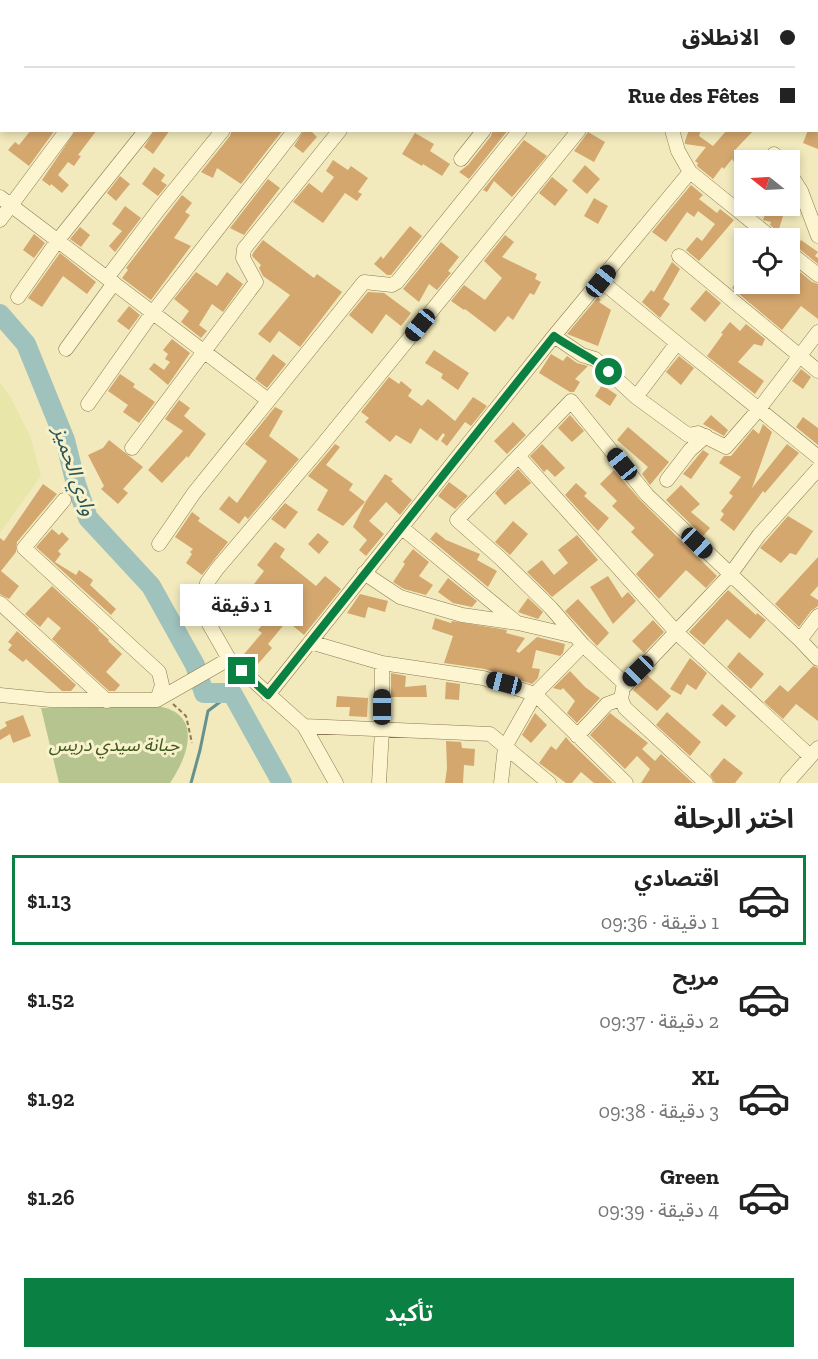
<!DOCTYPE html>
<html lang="ar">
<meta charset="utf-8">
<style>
body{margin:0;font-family:"Zilla Slab","Noto Sans Arabic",serif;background:#f2f2f2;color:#222;direction:rtl;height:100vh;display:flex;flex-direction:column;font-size:22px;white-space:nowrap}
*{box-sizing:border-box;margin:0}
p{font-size:20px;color:#767676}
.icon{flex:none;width:33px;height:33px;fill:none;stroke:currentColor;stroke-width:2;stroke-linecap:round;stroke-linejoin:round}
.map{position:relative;height:783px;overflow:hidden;direction:ltr}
.details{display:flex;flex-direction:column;background:#fff;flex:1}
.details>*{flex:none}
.guide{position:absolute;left:0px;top:0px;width:819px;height:132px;box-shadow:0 3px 9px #0003;direction:rtl;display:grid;align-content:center;height:132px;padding:0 24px;background:#fff}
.needle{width:39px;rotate:288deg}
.controls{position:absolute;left:734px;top:150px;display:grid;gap:12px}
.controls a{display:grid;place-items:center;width:66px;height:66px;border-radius:0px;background:#fff;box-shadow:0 3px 9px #0003;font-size:30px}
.end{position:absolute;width:27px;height:27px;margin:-14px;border:8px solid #0b8043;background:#fff;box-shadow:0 0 0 3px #fff}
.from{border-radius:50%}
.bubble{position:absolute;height:42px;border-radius:0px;background:#fff;box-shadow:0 3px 9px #0003;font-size:20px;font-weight:600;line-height:42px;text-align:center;direction:rtl}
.car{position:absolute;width:18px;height:36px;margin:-18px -9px;border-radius:8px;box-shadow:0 0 4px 2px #0007;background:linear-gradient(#222 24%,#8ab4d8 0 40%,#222 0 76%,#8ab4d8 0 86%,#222 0)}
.guide b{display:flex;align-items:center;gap:21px;height:57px;font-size:22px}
.guide b+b{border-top:2px solid #e0e0e0}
.guide i{width:15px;height:15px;background:#222}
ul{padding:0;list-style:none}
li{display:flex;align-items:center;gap:18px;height:90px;margin:0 12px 9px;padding:0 12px;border:3px solid transparent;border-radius:0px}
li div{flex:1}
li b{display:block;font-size:22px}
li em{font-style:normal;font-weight:600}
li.active{border-color:#0b8043}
li>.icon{width:54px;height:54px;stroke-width:1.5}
h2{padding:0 24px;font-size:27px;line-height:72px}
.primary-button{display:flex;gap:12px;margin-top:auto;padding:12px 24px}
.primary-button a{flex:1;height:69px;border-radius:0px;background:#0b8043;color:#fff;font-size:24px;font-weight:600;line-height:69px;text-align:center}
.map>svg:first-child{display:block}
.farmland{fill:#e8e7a9}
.cemetery{fill:#b6c490}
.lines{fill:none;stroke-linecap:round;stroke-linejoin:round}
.stream{stroke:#67918c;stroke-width:3}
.river{stroke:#a0c2bd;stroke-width:20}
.building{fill:#d4a76e}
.street-casing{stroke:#8b7954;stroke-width:15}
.secondary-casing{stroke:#6c5a37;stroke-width:20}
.path{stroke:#8b7954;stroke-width:2;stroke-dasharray:4.5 3;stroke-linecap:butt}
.street{stroke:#fcf5d0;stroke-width:14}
.secondary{stroke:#fcf5d0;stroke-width:18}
.route{stroke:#0b8043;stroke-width:8}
.labels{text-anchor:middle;stroke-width:6;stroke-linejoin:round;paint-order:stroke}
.park-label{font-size:18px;font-style:italic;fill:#41571f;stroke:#f8f2cc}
.water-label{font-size:20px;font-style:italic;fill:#28565a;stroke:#f8f2cc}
</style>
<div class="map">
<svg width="818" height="783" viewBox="0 0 818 783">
<rect width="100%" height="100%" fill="#f2eabc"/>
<path class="farmland" d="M0 383 11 398 31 438 41 476 0 533Z"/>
<path class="cemetery" d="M157 706C203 713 189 755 170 783H59L41 708Z"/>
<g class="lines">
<path class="stream" d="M191 783 200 750 208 711 232 693"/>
<path class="river" d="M0 314 26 344 65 440 76 484 88 518 151 586 195 665 204 693H232L282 783"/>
</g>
<path class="building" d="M31 130H55L29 166 8 150 15 142 19 145Z
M76 130H97L78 155 81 156 74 166 68 162 58 175 69 185 62 193 51 184 50 186 42 180Z
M155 130H170L153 154 144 147Z
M232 130H283L241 184 217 168 213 178 201 172 230 136Z
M304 130H310L317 137 303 153 294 146Z
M493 130H508L469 179 459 172 468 165 491 136Z
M689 130H701L699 136 713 146 727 130H754L734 151 736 153 734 155 744 159V177L732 159 724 169 722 167 713 179 697 166 698 163 695 161 706 147 685 144V141Z
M808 130H818V149L803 143Z
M588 132 605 142 594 162 574 151Z
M415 133 434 144 430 151 450 164 442 176 423 164 422 166 402 154Z
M524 140 547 156 512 197 494 181 487 192 483 190Z
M333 160 348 170 351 166 368 178 358 192 362 194 357 201 345 193 323 223 293 202 309 183 322 193 334 177 326 171Z
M585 165 600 179 587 194 572 181Z
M154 167 165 175 161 181 167 185 158 196 142 184Z
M120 176 130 184 116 201 107 193Z
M552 177 568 190 555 206 539 193Z
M268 179 280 188 250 227 244 235 230 228Z
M691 185 703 195 699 199 717 213 720 209 734 220 699 261 686 250 697 237 702 241 715 224 698 211 694 217 687 212 666 242 652 232Z
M182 195 192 203 185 212 190 215 174 238 191 246 151 300 122 278 128 270 126 268Z
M594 198 608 206 598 224 584 216Z
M125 206 141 218 115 252 109 246 122 231 112 224Z
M768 206 778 208 776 214 783 216 778 232 770 225 771 222 763 220Z
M410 226 422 236 391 275H387L374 264 381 256 383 259Z
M80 227 90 235 81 247 70 239Z
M34 234 45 243 34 258 23 250Z
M505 235 514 242 502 257 537 274 535 279 541 282 534 295 530 293 513 320 508 316 495 332 465 309 464 310 451 301 464 285 485 300 502 278 484 261Z
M263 240 314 278 317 274 342 292 300 347 279 331 270 343 258 334 290 295 263 276 259 268 261 265 252 256 253 253Z
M801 240 818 252 815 256 818 258V264L797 247Z
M441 242 459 257 448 271 451 273 437 290 429 284 419 302 403 289Z
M60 253 96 282 87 294 63 276 42 307 28 298Z
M672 262 680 269 663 299 670 304 660 318 642 302 651 290 654 292Z
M789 263 812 282 818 284V319L801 306 782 330 732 288 739 277 744 281V284H789Z
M196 272 217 286 227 272 243 284 223 312 212 304 199 325 207 331 201 338 181 322 189 311 174 299Z
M706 290 721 303 705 322 690 309Z
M368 292 384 293 411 313 401 326 386 314 372 334 349 315Z
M598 297 601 300 599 302 611 310 598 346 567 334Z
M129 306 140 315 129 330 117 321Z
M730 322 740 331 746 324 765 339 762 346 754 344 738 362 764 381 755 394 707 356 723 334 721 333Z
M172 339 190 353 168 385 149 369 154 363 164 370 170 362 165 359 168 354 163 350Z
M434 350 469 373 458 390 441 378 443 374 425 363Z
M273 354 286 364 267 388 255 379Z
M551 354 563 361 567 356 577 363 588 366 575 379 580 382 574 392H570L539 373Z
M679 356 694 368 681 385 666 372Z
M801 369 811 377 803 389 792 381Z
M120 374 135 384 133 387 155 402 139 423 123 412 128 405 108 391Z
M389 377 399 384 401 381 412 390 408 396 422 406 428 399 455 421 473 397 487 406 471 426 465 422 447 446 441 441 445 435 443 433 437 441 420 428 411 444 396 435 390 442 365 422 369 418 361 412Z
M602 385 617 395 610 406 595 396Z
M179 400 190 408 184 416 206 434 188 458 187 456 162 483 148 470 183 431 165 419Z
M275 407 283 411 269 436 299 459 248 519 245 516 239 524 219 509 229 496 237 503 267 461 245 444Z
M570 415 584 431 572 442 558 428Z
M711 415 728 430 724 436 703 424Z
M803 417 818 428V445L796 427Z
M513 422 526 435 507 454 494 441Z
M763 424 772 432 752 488 787 444 799 453 765 493 763 491 734 531 720 520 724 514 721 511 733 496 729 493 741 477 719 463 724 456H731L753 429 759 434Z
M628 427 669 462 650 485 642 474 648 467 617 440Z
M109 440 143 467 123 489 128 493 118 504 101 489 104 486 88 455 103 448Z
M335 444 340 447 326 465 353 484 349 490 365 502 343 526 317 510 328 490 308 476Z
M542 444 565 468 555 477 547 469 544 472 530 456Z
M703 450 709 454 691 479 683 474Z
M518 469 531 483 505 505 495 493Z
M614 470 641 501 717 576 706 588 686 570 659 599 636 574 654 555 631 532 635 528 612 506 617 501 600 484Z
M385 474 393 479 391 481 412 500 400 515 386 502 369 521 384 534 366 556 359 550 367 540 353 527 366 501Z
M449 482 468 496 455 509 438 496Z
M576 483 587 493 584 496 609 518 598 531 565 495Z
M43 484 57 494 17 542 16 552 1 571 19 586 9 599 0 594V538L4 541Z
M681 485 700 504 691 512 710 528 703 536 666 500Z
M285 503 298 512 285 529 271 519Z
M192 512 200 518 198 521 228 542 202 575 186 563 192 554 190 552 193 549 175 537Z
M788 516 813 531 796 555 790 553 781 563 760 548Z
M513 521 528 534 510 555 495 542Z
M52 529 59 535 62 532 69 539 58 551 61 554 55 562 76 575 79 570 93 580 90 585 116 609 111 615 36 547Z
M436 532 446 540 480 554 477 560 497 571 488 587 430 539Z
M318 533 329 542 319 554 308 544Z
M577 535 598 560 552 597 527 572 542 560 554 575 568 563 558 550Z
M275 542 285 549 280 557 316 586 325 576 341 589 304 635 287 621 268 644 272 648 257 665 244 654 262 633 258 630 280 604 254 584 264 571 257 565Z
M413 549 429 562 419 576 433 585 426 595 404 589 393 582 405 564 403 562Z
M818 557V586L810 595 818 600V606L811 611 799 627 775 604Z
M608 576 622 598 628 592 636 601 613 624 590 587Z
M448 578 477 601 472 607 453 603 438 592Z
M52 586 99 629 98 630 109 640 108 641 122 654 106 672 120 685 115 691H109L52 639 61 628 48 617 40 627 25 614Z
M728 590 756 615 757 613 766 620 750 639 727 619 704 645 689 632Z
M360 594 388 601 385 612 368 607 365 618 347 613Z
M528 598 543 612 538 619 518 612Z
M578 599 609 633 597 646 565 611Z
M435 618 451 623 452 621 507 630 506 633 525 638 516 651 519 653 537 637 565 644 563 653 560 656 536 650 532 668 540 669 538 678 532 684 485 669 444 663 453 636 432 629Z
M653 620 664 632 644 653 632 641Z
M17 631 76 685 71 691H62L26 659 23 662 8 650 12 645 8 642Z
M739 652 764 674 751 689 727 667Z
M690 658 707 673 696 690 687 684 681 695 670 689Z
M813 666 818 668V721L796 704 783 719 764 702 780 685 788 692Z
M570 671 585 687 600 698 577 723 567 713 575 701 563 688 561 690 553 688Z
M391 673 406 676 405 687 426 685 427 697H391Z
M647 675 671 696 657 711 633 690Z
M446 682 460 684 459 700 445 699Z
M337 696 368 698 367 717 349 716 350 707H336Z
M722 704 736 716 726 727 712 715Z
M667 712 701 742 690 756 656 725Z
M535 713 547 725 531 743 522 735Z
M610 713 648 743 642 749 655 761 661 754 693 783H641L650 769 637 756 625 769 590 735Z
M23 715 31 736 13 743 10 734 0 740V730L7 726 5 722Z
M566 737 570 742 613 783H594L581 772 572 783H566L539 763 551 746 556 750Z
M446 741 461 742 462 748 475 749 474 766 464 765 463 783H445L447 768Z
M724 758 743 773 735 783H715L710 775Z"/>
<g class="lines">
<g class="street-casing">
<path id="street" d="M392 0 394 2
M534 0 536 2
M58 2 59 0
M170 2 171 0
M249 2 250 0
M328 2 329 0
M443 2 445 0
M0 74 2 72
M672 130 678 151 690 172 772 238
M774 154 780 160
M461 159 484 130
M789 172 801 191 818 236
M0 197 268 400
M0 220 67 130
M789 252 818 275
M679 256 818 371
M107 278 159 209 223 130
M601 281 677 343
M18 297 58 240 146 130
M554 336 582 355 595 359 636 397 688 435 698 433 726 447 759 409 818 332
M66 349 114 283
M636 397 677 343 818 457
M88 404 153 312 295 130
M132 448 256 282 243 258 244 249 340 130
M519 457 677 633 810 756
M667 480 690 450 706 436
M64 500 24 548 159 672 162 685 157 700
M401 527 516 622
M159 544 194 493 364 282 392 285 397 282 520 130
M364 573 400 597 462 615 518 623 574 636
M0 603 107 701
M818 616 800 640 818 659
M310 642 382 663 483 678 535 694 626 783
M583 645 551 608 500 558 457 520 571 401 647 495 800 640
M0 695 51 700H157L229 659
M268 695 554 336 690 172
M304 726 490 734 549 783
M577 736 607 704 621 699
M336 783 304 726 229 659 209 624 204 608 207 583 217 569 319 449 579 130
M379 783 382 730V663
M501 783 505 747 535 694 583 645 625 684
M706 783 625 708 621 699 623 688 730 575 759 535 818 469
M787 783 818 748"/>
</g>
<g class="secondary-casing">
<path id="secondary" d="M755 0 765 2"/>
</g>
<path class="path" d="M173 704 186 716 192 743"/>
<use href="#street" class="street"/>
<use href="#secondary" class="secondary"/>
</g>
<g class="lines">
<path class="route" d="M242 671 268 695 554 336C572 349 593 357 609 372"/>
</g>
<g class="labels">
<g class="park-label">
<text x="114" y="751">جبانة سيدي دريس</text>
</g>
<g class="water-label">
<text transform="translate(75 471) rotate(71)" y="7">وادي الحميز</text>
</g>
</g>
</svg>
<div class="controls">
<a><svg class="needle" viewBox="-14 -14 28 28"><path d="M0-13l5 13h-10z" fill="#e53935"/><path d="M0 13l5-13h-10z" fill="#767676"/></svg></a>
<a><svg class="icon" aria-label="locate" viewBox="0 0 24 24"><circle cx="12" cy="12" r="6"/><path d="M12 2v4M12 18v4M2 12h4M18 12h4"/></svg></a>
</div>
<i class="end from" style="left:609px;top:372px"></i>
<i class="end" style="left:242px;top:671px"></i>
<div class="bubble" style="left:180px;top:584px;width:123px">1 دقيقة</div>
<i class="car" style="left:601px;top:281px;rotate:39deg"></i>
<i class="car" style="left:420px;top:325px;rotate:219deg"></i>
<i class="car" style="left:622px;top:464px;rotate:321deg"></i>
<i class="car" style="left:697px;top:543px;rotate:134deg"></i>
<i class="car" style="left:638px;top:671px;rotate:225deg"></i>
<i class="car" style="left:504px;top:683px;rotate:284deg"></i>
<i class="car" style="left:382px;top:707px;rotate:0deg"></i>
<div class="guide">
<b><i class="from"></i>الانطلاق</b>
<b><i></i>Rue des Fêtes</b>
</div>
</div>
<section class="details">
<h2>اختر الرحلة</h2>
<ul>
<li class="active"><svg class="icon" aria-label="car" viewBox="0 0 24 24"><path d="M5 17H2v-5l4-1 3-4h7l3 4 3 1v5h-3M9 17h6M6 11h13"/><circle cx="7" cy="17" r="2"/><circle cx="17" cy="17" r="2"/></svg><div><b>اقتصادي</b><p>1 دقيقة · 09:36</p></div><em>$1.13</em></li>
<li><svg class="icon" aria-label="car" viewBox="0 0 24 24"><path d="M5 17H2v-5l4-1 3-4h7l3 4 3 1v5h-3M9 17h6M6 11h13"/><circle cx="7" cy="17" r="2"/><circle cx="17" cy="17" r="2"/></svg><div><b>مريح</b><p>2 دقيقة · 09:37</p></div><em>$1.52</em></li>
<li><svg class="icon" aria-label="car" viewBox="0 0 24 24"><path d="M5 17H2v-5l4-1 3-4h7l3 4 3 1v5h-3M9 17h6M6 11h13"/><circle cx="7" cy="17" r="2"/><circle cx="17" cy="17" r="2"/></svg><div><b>XL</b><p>3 دقيقة · 09:38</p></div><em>$1.92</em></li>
<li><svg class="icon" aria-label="car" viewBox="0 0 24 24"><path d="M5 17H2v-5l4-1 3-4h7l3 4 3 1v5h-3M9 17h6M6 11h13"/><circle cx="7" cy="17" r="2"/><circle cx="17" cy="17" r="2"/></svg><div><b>Green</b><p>4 دقيقة · 09:39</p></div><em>$1.26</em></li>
</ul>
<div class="primary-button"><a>تأكيد</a></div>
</section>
